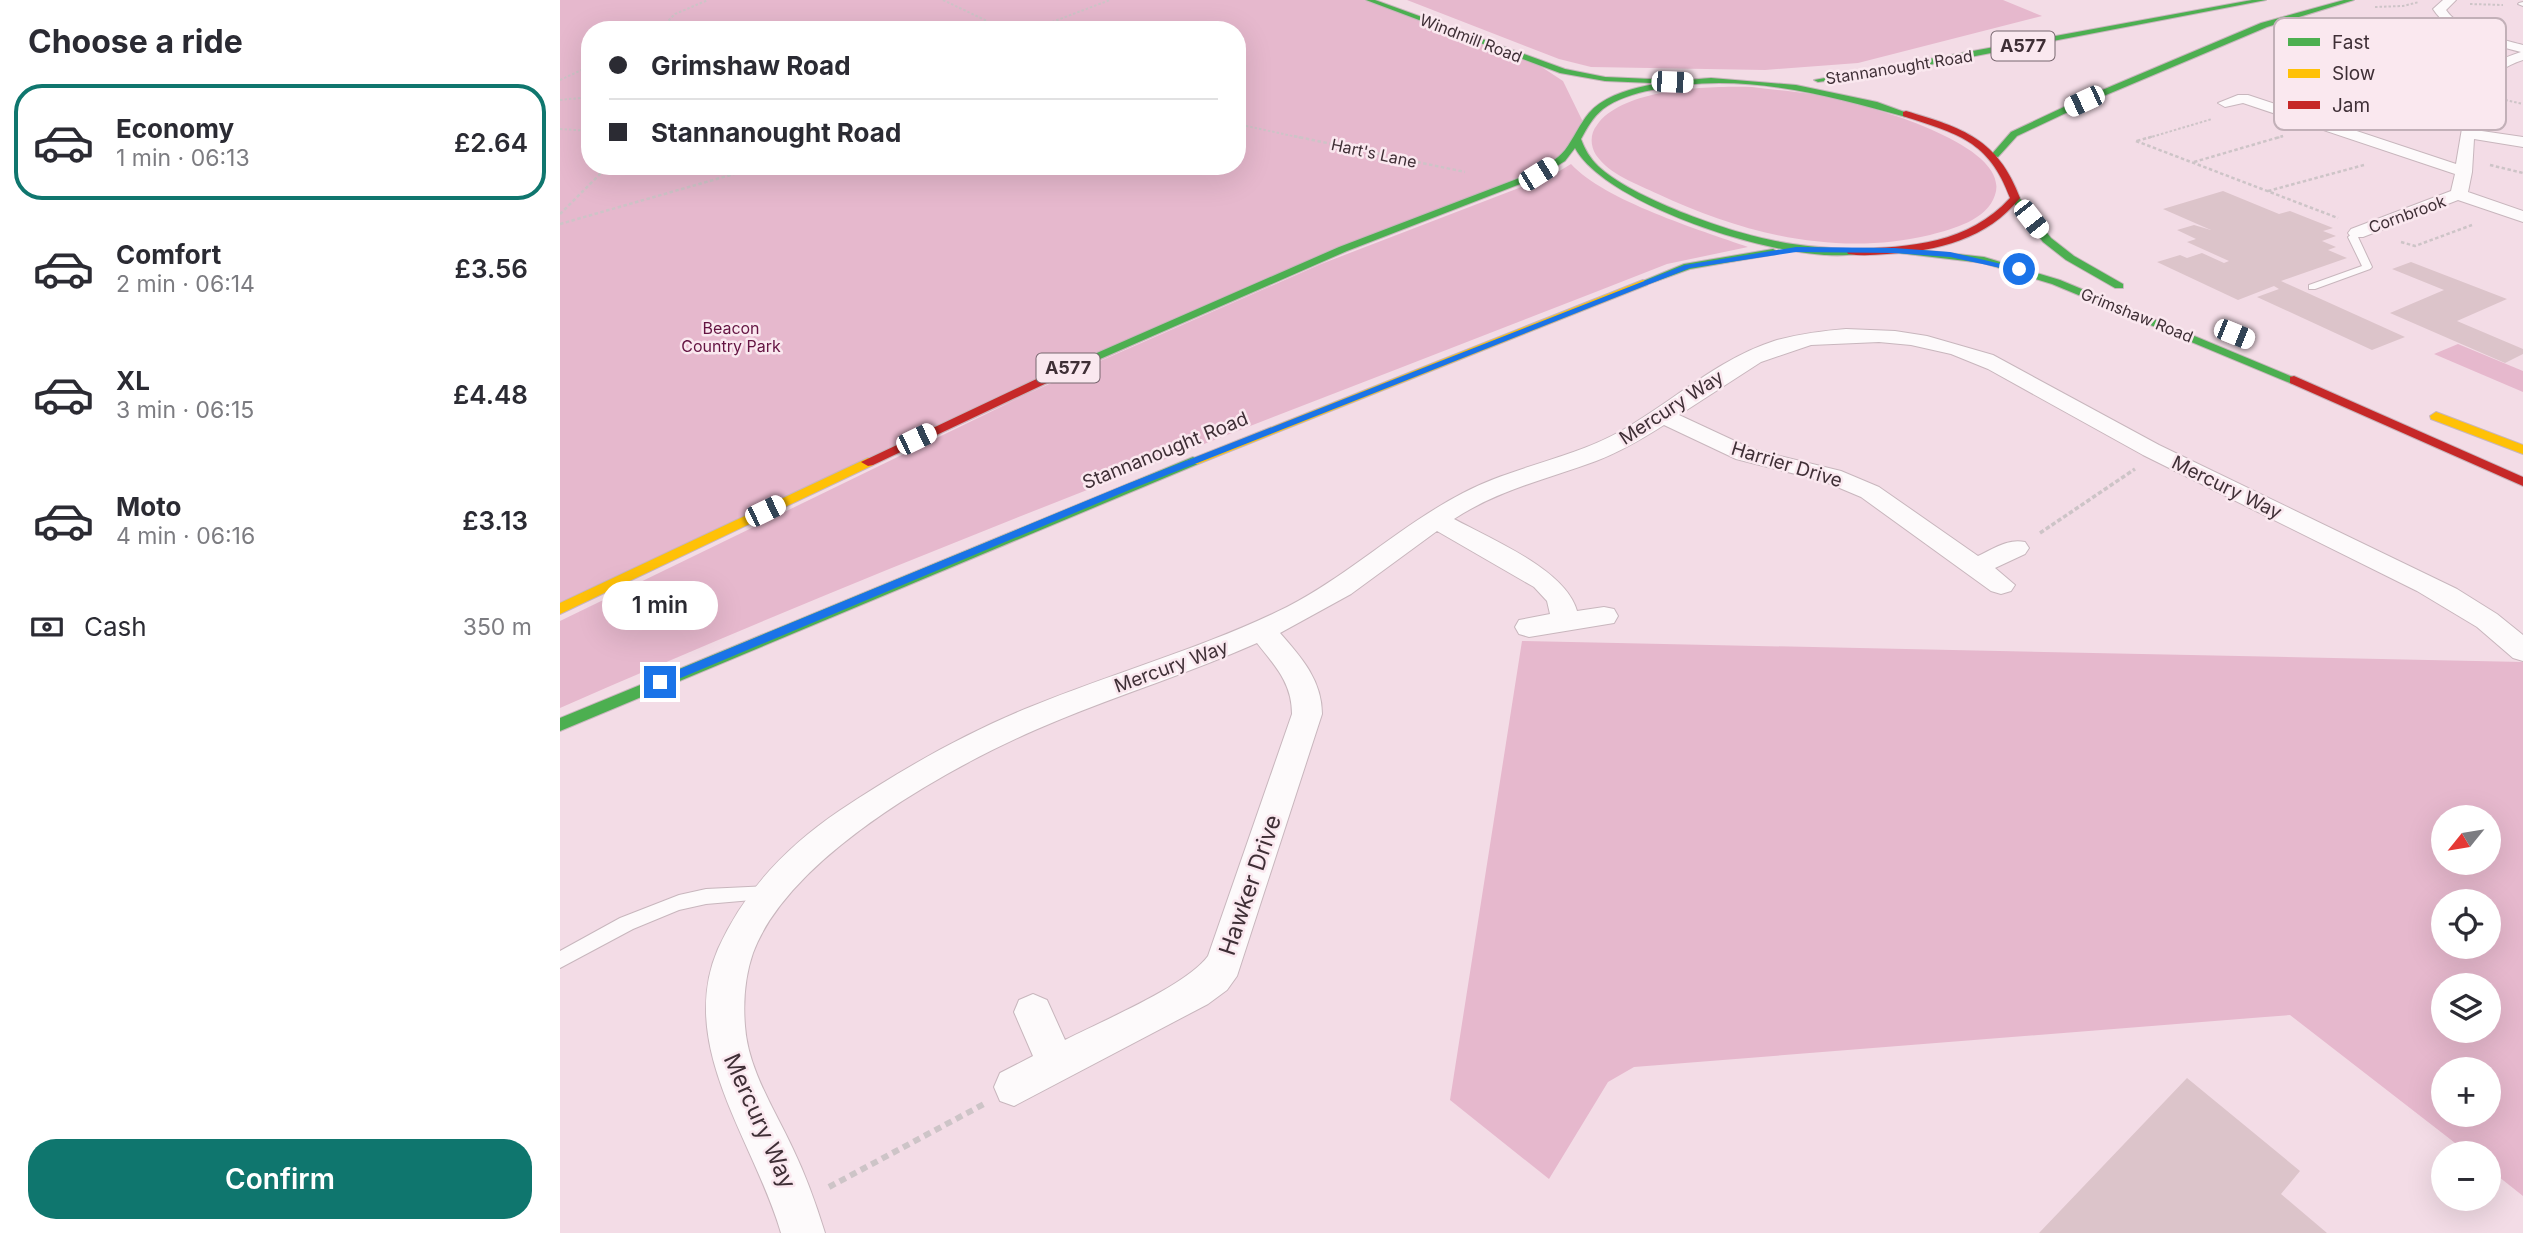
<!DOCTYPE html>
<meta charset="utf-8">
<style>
body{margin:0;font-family:Inter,sans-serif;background:#f7f7f7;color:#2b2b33;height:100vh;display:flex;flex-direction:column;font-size:26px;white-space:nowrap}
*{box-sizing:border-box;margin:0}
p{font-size:23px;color:#7c7c81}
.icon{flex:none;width:38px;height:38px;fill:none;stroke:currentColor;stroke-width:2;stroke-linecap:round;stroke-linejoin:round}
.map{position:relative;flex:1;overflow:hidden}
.drawer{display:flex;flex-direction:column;background:#fff;width:560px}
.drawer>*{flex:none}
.top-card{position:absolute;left:21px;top:21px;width:665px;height:154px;border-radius:28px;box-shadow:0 7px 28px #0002;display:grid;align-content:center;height:154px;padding:0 28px;background:#fff}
.needle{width:46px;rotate:240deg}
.buttons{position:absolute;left:1871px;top:805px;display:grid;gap:14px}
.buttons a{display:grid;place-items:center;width:70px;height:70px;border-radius:50%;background:#fff;box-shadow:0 7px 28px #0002;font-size:35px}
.end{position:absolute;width:32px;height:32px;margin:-16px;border:9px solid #1a73e8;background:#fff;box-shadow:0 0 0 4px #fff}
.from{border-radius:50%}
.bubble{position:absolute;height:49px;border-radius:24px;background:#fff;box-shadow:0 7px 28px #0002;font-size:23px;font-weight:600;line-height:49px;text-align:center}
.car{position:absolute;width:21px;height:42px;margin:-21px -10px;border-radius:9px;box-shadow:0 0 5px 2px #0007;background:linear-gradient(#fff 24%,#345 0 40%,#fff 0 76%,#345 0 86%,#fff 0)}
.top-card b{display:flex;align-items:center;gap:24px;height:66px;font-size:26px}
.top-card b+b{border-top:2px solid #e1e1e2}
.top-card i{width:18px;height:18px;background:#2b2b33}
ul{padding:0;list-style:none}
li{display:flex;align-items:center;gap:21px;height:116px;margin:0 14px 10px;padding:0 14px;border:4px solid transparent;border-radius:28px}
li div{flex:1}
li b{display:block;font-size:26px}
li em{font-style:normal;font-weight:600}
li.active{border-color:#0f766e}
li>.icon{width:63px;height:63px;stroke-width:1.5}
h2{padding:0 28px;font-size:32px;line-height:84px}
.pay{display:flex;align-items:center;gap:18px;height:77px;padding:0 28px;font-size:26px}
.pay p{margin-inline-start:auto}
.cta{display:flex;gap:14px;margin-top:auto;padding:14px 28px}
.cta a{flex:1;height:80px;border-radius:28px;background:#0f766e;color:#fff;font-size:28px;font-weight:600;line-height:80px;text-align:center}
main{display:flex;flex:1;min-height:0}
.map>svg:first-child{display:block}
.green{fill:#e6b8cd;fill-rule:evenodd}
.building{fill:#dcc4ca}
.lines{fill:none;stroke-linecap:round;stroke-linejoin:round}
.lane-casing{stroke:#c8b6bd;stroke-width:2}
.street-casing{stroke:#c8b6bd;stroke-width:2}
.fast-casing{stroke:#c8b6bd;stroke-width:2}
.slow-casing{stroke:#c8b6bd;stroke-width:2}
.jam-casing{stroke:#c8b6bd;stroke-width:2}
.path-far3{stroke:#cdc4c7;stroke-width:2;stroke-dasharray:2.5 2;stroke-linecap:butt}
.path-far2{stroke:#cdc4c7;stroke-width:2.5;stroke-dasharray:3.5 2.5;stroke-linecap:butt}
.path-far1{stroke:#cdc4c7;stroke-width:3.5;stroke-dasharray:4.5 2.5;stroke-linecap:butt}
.path{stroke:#cdc4c7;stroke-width:6;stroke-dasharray:7 5;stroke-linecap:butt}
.lane{fill:#fdfafb;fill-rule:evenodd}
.street{fill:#fdfafb;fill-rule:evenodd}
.fast{fill:#4caf50;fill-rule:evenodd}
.slow{fill:#ffc107;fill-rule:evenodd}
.jam{fill:#c62828;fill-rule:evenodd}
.route{fill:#1a73e8}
.labels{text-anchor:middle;stroke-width:5;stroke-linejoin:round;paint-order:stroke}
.far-street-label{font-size:16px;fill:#3f2f36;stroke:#fae8ef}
.far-park-label{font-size:16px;fill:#641442;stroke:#fae8ef}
.shield{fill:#fae8ef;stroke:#77666e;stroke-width:2}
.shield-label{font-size:18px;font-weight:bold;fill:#3f2f36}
.street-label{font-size:19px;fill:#3f2f36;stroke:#fae8ef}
.near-street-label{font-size:23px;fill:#3f2f36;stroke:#fae8ef}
.key{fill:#fae8ef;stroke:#c2b0b8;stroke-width:2}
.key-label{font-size:19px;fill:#3f2f36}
</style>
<main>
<section class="drawer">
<h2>Choose a ride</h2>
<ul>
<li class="active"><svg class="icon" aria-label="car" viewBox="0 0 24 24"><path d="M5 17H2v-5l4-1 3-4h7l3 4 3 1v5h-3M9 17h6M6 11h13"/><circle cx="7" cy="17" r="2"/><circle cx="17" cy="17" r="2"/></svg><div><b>Economy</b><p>1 min · 06:13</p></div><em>£2.64</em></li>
<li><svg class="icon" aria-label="car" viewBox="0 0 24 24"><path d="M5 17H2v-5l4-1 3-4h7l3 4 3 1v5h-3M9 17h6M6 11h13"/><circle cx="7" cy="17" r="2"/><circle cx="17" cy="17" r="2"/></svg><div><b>Comfort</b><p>2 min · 06:14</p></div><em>£3.56</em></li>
<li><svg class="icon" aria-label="car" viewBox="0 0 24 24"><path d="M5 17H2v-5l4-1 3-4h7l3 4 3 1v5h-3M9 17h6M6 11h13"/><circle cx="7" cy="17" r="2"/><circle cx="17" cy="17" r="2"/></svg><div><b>XL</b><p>3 min · 06:15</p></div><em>£4.48</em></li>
<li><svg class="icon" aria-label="car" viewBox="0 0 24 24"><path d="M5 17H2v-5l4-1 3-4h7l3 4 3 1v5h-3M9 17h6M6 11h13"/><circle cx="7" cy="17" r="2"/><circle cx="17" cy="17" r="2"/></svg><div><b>Moto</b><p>4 min · 06:16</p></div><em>£3.13</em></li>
</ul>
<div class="pay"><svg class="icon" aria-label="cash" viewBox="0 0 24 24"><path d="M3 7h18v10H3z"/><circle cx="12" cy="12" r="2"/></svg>Cash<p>350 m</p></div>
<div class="cta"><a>Confirm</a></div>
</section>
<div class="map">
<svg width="1963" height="1233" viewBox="0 0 1963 1233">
<rect width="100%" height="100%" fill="#f3dce6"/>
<path class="green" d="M0 0H809L974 62 1003 81 1023 122 1000 160 783 249 0 609ZM30 30H677V166H30Z
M847 0H1443L1482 16 1298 63 1205 70 1031 67 999 59Z
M1192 87C1221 91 1252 92 1281 100 1315 108 1452 146 1435 195 1427 220 1393 229 1370 235 1277 257 1183 234 1098 194 1077 184 1050 175 1036 155 1030 145 1030 134 1037 125 1063 88 1150 86 1192 87Z
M1011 164C1045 201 1140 230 1188 247L1107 264C737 409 364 548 0 708V621L490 383 761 264 993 175Z
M1898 344 1963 371V392L1874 354Z
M962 641 1963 662V1196L1929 1169 1928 1153H1908L1730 1015 1074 1067 1048 1082 989 1179 890 1100ZM1883 817H1928V863H1883ZM1883 901H1928V947H1883ZM1883 985H1928V1031H1883ZM1883 1069H1928V1115H1883Z"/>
<path class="building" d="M1663 191 1719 214 1730 211 1773 228 1763 231 1776 236 1762 241 1776 247 1768 250 1787 258 1721 281 1845 337 1812 350 1697 297 1719 289 1714 286 1678 300 1597 262 1620 255 1627 258 1642 253 1664 263 1669 261 1627 242 1636 239 1617 230 1634 225 1651 230 1603 209Z
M1851 262 1947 299 1897 321 1963 349V354L1945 363 1830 313 1884 290 1832 269Z
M1627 1078 1740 1171 1721 1194 1767 1233H1479Z"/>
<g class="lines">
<g class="lane-casing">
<path id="lane" d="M1963 2V6L1958 4 1959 3Z
M1797 230 1802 233 1798 237 1812 267 1810 269 1755 289H1749V285L1802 266 1788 237Z
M208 886 214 888 217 893 214 898 146 904 119 910 73 929 0 968V951L60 918 119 895 146 889Z"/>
</g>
<g class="street-casing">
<path id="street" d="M1883 0H1896L1886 10C1901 32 1938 38 1963 45V60C1926 72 1920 93 1915 130L1963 137V147L1914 139 1912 172 1908 192 1963 211V222L1898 200 1803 237H1791L1788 233 1791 229 1891 191 1895 174 1683 103 1665 107 1658 103 1678 95H1688L1896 164 1907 99 1835 81 1789 63 1796 53 1801 52 1808 56 1804 61 1816 66 1910 91C1921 67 1937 60 1961 52 1931 44 1891 37 1873 9Z
M1286 329 1335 331 1367 336 1433 355 1599 445 1897 589 1937 614 1963 635V661L1953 658 1917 627 1857 591 1583 455 1428 369 1391 354 1351 345 1319 342 1251 345 1201 362 1119 415 1192 449 1281 471 1319 487 1418 556C1433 549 1448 538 1465 542L1469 548 1465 554 1435 568 1455 585 1451 591 1441 594 1431 591 1301 497 1263 481 1176 459 1104 425C1082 439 1060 452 1036 461 987 479 938 490 894 519 931 539 1006 570 1017 611L1044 607 1054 609 1058 616 1054 623 969 637 959 634 955 627 959 620 990 614 987 601 974 587 877 531 791 594 720 633C741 657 762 680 762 714L677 976 667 990 648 1004 454 1106 440 1101 434 1087 440 1073 473 1056 454 1012 459 1000 473 994 487 1000 505 1040C542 1021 626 986 648 956L732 714C732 683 715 666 697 643 630 673 561 694 494 722 399 761 230 853 193 953 185 976 183 1002 185 1026 188 1070 215 1110 233 1149 246 1176 256 1204 265 1233H221C195 1142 116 1046 158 949 184 891 226 847 279 811 339 771 403 734 470 707 555 672 644 648 727 607 789 575 841 525 903 493 954 466 1011 459 1061 431 1112 402 1158 359 1214 341 1238 334 1262 331 1286 329Z"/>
</g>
<g class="fast-casing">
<path id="fast" d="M806 0H815L1005 69 1045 77 1091 79 1095 81 1091 83 1045 81 1000 73Z
M1692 0H1706L1327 73 1258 82 1254 80Z
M1784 0H1794L1707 27 1527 103 1457 136 1438 157 1431 155 1451 132 1521 99 1701 23Z
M1151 78 1236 85 1317 102 1350 114 1346 117C1264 94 1178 71 1092 90 1076 93 1056 99 1043 109 1033 117 1027 128 1021 139 1025 150 1030 158 1038 166 1072 198 1166 231 1211 240 1238 246 1265 248 1292 249L1297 252 1296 254C1231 265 1047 207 1015 148L1005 161 981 176 787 251 508 373H500L498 370 779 247 975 172C985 166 997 160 1005 150 1014 138 1019 125 1029 113 1054 84 1115 81 1151 78Z
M1452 196H1458L1491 238 1514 256 1563 284V288H1555L1506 260 1483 242 1450 198Z
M1334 247 1424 257 1500 280 1740 380 1734 384 1730 383 1492 284 1423 263 1330 252 1329 250Z
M1213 249 1218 252 1217 254 1130 269 1083 286 1078 283 1124 264Z
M633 457 640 461 638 464 0 731V718Z"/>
</g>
<g class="slow-casing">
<path id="slow" d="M1083 280 1088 283 1087 285 638 464H628L626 461Z
M1876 412 1963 445V454L1871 419 1870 416Z
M308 458 313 459 315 462 313 465 0 614V603Z"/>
</g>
<g class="jam-casing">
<path id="jam" d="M1346 111C1403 128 1438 139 1460 198 1427 239 1378 251 1327 254 1314 255 1301 256 1288 254L1287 252 1292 249C1351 247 1408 244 1450 198 1429 140 1397 134 1343 116V112Z
M504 366 510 370 508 373 313 465 308 466 301 462Z
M1734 376 1963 477V486L1730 383V377Z"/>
</g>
<path class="path-far3" d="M383 0 425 20 435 30
M1910 4 1943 5
M1815 7 1843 6 1859 2
M1790 24 1793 27 1791 30C1759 35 1741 52 1717 73L1886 126
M99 30 115 14 148 0
M471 30 550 0
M1815 37 1879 61
M1756 40 1778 46
M0 80 30 66
M1941 99 1963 104
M0 100 30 97
M677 124 742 138
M0 129 30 131
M1588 138 1652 119
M1717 138 1723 136"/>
<path class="path-far2" d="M734 136 905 172
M1576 141 1778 218
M1577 141 1594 136
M1634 162 1723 136
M1930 165 1963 173
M1708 191 1804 165
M0 214 48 166
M0 224 202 166
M1841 242 1855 246 1912 225"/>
<path class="path-far1" d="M1480 533 1575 469"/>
<path class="path" d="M269 1187 424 1104"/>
<use href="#lane" class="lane"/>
<use href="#street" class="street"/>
<use href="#fast" class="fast"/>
<use href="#slow" class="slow"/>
<use href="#jam" class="jam"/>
</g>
<path class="route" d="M1236 247 1334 248 1390 252 1463 269 1459 272 1390 257 1334 253 1236 252 1130 268 574 488 104 685 100 686 94 682 96 679 567 484 1125 265Z"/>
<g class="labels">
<g class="far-street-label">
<text transform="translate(911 38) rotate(21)" y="6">Windmill Road</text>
<text transform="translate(1339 67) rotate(-9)" y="6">Stannanought Road</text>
<text transform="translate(814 153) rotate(12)" y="6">Hart's Lane</text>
<text transform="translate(1847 214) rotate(-20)" y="6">Cornbrook</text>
<text transform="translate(1577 315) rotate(22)" y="6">Grimshaw Road</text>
</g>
<g class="far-park-label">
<text x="171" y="334">Beacon<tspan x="171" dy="18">Country Park</tspan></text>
</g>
<g class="shield">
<rect x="1431.5" y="31.5" width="63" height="29" rx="5"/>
<rect x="476.5" y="353.5" width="63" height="29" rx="5"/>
</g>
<g class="shield-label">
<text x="1463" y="52">A577</text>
<text x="508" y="374">A577</text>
</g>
<g class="street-label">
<text transform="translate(1111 407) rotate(-33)" y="7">Mercury Way</text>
<text transform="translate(605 450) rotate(-22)" y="7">Stannanought Road</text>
<text transform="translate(1227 464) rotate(17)" y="7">Harrier Drive</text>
<text transform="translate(1667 487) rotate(26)" y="7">Mercury Way</text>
<text transform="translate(611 666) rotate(-20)" y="7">Mercury Way</text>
</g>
<g class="near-street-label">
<text transform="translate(690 885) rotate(-71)" y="8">Hawker Drive</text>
<text transform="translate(200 1121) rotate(66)" y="8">Mercury Way</text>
</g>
</g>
<rect x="1714" y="18" width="232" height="112" rx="10" class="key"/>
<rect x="1728" y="38" width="32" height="8" fill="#4caf50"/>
<rect x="1728" y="69" width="32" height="9" fill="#ffc107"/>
<rect x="1728" y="101" width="32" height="8" fill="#c62828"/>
<g class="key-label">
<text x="1772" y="49">Fast</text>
<text x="1772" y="80">Slow</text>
<text x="1772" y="112">Jam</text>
</g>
</svg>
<div class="buttons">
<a><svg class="needle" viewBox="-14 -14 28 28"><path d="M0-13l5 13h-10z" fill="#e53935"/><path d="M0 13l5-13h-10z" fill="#7c7c81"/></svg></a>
<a><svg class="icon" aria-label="locate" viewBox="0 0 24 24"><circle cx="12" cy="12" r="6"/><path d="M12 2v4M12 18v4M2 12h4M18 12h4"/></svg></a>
<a><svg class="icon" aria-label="layers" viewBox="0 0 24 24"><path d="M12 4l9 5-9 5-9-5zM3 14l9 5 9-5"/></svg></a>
<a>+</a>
<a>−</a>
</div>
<i class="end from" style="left:1459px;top:269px"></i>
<i class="end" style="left:100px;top:682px"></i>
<div class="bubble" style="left:42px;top:581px;width:116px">1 min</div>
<i class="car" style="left:1112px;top:82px;rotate:92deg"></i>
<i class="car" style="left:1524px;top:101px;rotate:245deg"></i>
<i class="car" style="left:978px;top:174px;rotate:58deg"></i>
<i class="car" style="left:1471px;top:219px;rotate:142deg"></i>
<i class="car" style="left:1674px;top:334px;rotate:112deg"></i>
<i class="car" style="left:356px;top:439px;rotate:64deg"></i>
<i class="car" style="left:205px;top:511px;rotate:64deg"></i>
<div class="top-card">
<b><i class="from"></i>Grimshaw Road</b>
<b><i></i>Stannanought Road</b>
</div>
</div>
</main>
